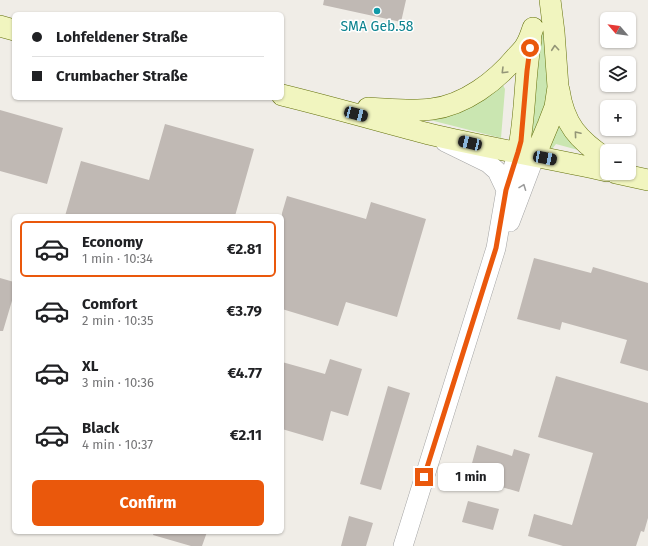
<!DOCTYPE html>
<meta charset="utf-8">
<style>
body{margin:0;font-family:"Fira Sans",sans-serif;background:#f2f2f2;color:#202124;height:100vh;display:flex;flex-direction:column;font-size:15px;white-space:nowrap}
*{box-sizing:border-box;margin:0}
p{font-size:13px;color:#757577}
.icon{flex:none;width:22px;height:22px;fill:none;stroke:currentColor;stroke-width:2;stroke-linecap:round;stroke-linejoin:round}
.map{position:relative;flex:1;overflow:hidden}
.drawer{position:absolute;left:12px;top:214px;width:272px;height:320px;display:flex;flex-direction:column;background:#fff;border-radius:6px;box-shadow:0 1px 3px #0004}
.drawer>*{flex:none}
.hud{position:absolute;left:12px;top:12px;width:272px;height:88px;border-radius:6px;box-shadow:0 1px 3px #0004;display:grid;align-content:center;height:88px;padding:0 20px;background:#fff}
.needle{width:26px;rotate:298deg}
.tools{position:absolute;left:600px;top:12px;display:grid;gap:8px}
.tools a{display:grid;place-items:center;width:36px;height:36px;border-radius:6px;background:#fff;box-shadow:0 1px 3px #0004;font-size:20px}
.end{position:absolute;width:18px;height:18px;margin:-9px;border:5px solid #ea580c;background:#fff;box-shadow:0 0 0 2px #fff}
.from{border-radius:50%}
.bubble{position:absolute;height:28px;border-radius:6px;background:#fff;box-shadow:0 1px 3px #0004;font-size:13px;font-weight:700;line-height:28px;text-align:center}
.car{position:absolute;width:12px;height:24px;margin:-12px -6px;border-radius:5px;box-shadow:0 0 3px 1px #0007;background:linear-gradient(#222 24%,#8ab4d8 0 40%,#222 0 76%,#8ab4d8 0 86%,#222 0)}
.hud b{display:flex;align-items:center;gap:14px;height:38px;font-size:15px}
.hud b+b{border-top:1px solid #e0e0e0}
.hud i{width:10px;height:10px;background:#202124}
ul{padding:7px 0 0;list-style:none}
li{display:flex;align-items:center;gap:12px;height:56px;margin:0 8px 6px;padding:0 12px;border:2px solid transparent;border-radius:6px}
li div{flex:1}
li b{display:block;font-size:15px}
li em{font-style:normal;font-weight:700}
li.current{border-color:#ea580c}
li>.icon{width:36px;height:36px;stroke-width:1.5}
.cta{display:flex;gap:8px;margin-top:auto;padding:8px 20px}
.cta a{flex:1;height:46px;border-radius:6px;background:#ea580c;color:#fff;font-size:16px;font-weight:700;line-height:46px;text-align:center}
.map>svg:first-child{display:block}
.grass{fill:#cae6b1}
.building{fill:#c0b9b4}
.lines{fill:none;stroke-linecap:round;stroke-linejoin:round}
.tertiary-casing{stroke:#a4a4a4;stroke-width:20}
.secondary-casing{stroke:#64710d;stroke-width:22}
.tertiary{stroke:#fff;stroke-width:19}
.secondary{stroke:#f1f5bf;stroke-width:21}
.oneway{stroke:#939577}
.oneway2{stroke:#9b9b9b}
.route{stroke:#ea580c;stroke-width:5}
.culture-dot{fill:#0f9aa8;stroke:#fff;stroke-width:1.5}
.labels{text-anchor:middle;stroke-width:3;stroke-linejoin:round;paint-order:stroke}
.culture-label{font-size:14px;fill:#0d838f;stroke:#fff}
</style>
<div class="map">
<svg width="648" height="546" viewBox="0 0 648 546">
<rect width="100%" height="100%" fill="#f0ede7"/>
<path class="grass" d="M543 24 551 87 536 130 532 134 530 135 532 96Z
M502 83 505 89 501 138 426 119Z
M558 121 578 150 556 144 552 149 546 148Z"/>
<path class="building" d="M324 0H406L401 22 323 5Z
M0 110 63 128 47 184 0 171Z
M165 124 254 149 235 216H65L81 161 149 180Z
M287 196 366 219 371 202 426 219 397 317 346 302 338 326 282 309V213Z
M534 258 591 273 593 267 648 283V371L620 363 627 340 562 322 560 330 517 319Z
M0 278 14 282V294L3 331H0Z
M330 359 362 369 348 416 331 411 323 441 282 429V362L325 374Z
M556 376 648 403V518L644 532 641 531 636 546H563L528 536 534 514 572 525 593 453 538 437Z
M388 386 410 393 381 490 360 484Z
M477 445 512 456 514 449 530 454 519 492 495 485 496 482 469 474Z
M468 501 499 509 493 530 462 522Z
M349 516 373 523 366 546H341Z
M154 532H207L202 546H191L153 535Z"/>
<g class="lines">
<g class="tertiary-casing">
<path id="tertiary" d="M445 142 488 163 497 171 506 190
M510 222 535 156
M403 546 496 248 506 190 518 152"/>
</g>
<g class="secondary-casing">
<path id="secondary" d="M0 26 14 30
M559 90C564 124 578 140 607 159
M282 95C331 107 380 121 429 134 488 148 548 158 607 171
M368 108C389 109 411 112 432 109 465 105 496 81 516 57 520 53 524 49 526 45 529 40 531 34 533 28
M518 152C526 115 524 77 531 40
M535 156 548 125 555 107 558 87 554 32 550 0
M616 173 648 180"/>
</g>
<use href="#tertiary" class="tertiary"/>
<use href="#secondary" class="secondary"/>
</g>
<defs><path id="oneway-chevron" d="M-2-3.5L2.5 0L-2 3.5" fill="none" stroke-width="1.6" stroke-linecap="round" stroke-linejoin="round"/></defs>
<g class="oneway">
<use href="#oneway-chevron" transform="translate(555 48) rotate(-95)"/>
<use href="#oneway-chevron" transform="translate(504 71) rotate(135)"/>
<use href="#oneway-chevron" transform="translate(577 134) rotate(-130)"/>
</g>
<use class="oneway2" href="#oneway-chevron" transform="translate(523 187) rotate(-69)"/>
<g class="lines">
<path class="route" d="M424 477 496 248 506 190 518 152 521 141 527 71 530 48"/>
</g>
<circle class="culture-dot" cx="377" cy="11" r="4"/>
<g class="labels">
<g class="culture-label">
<text x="377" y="31">SMA Geb.58</text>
</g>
</g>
</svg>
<div class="tools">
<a><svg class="needle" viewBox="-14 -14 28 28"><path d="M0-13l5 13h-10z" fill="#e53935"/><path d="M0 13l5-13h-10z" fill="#757577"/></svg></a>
<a><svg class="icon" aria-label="layers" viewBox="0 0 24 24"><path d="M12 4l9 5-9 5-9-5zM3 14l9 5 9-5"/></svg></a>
<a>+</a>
<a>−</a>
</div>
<i class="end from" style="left:530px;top:48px"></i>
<i class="end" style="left:424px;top:477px"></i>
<div class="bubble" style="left:438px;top:463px;width:66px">1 min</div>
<i class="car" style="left:356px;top:114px;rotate:105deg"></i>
<i class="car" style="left:470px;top:143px;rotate:283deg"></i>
<i class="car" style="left:545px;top:158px;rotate:101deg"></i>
<div class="hud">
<b><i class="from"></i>Lohfeldener Straße</b>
<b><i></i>Crumbacher Straße</b>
</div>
<section class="drawer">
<ul>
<li class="current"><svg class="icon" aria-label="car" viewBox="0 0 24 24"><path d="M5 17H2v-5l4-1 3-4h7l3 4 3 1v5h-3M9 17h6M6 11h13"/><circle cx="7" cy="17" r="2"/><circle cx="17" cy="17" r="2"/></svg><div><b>Economy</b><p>1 min · 10:34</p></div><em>€2.81</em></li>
<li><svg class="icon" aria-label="car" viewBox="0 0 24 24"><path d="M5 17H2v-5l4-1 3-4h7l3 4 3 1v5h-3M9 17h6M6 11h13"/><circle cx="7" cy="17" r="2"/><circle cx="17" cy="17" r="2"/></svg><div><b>Comfort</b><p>2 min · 10:35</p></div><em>€3.79</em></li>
<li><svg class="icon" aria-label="car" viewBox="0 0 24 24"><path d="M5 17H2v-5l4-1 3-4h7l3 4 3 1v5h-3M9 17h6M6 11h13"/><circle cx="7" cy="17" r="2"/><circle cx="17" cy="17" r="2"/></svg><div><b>XL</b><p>3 min · 10:36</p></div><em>€4.77</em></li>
<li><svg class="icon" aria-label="car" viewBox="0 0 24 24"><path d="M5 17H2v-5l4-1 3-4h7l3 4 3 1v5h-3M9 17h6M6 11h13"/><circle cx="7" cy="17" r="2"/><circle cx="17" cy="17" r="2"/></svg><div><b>Black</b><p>4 min · 10:37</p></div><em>€2.11</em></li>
</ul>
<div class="cta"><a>Confirm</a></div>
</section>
</div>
